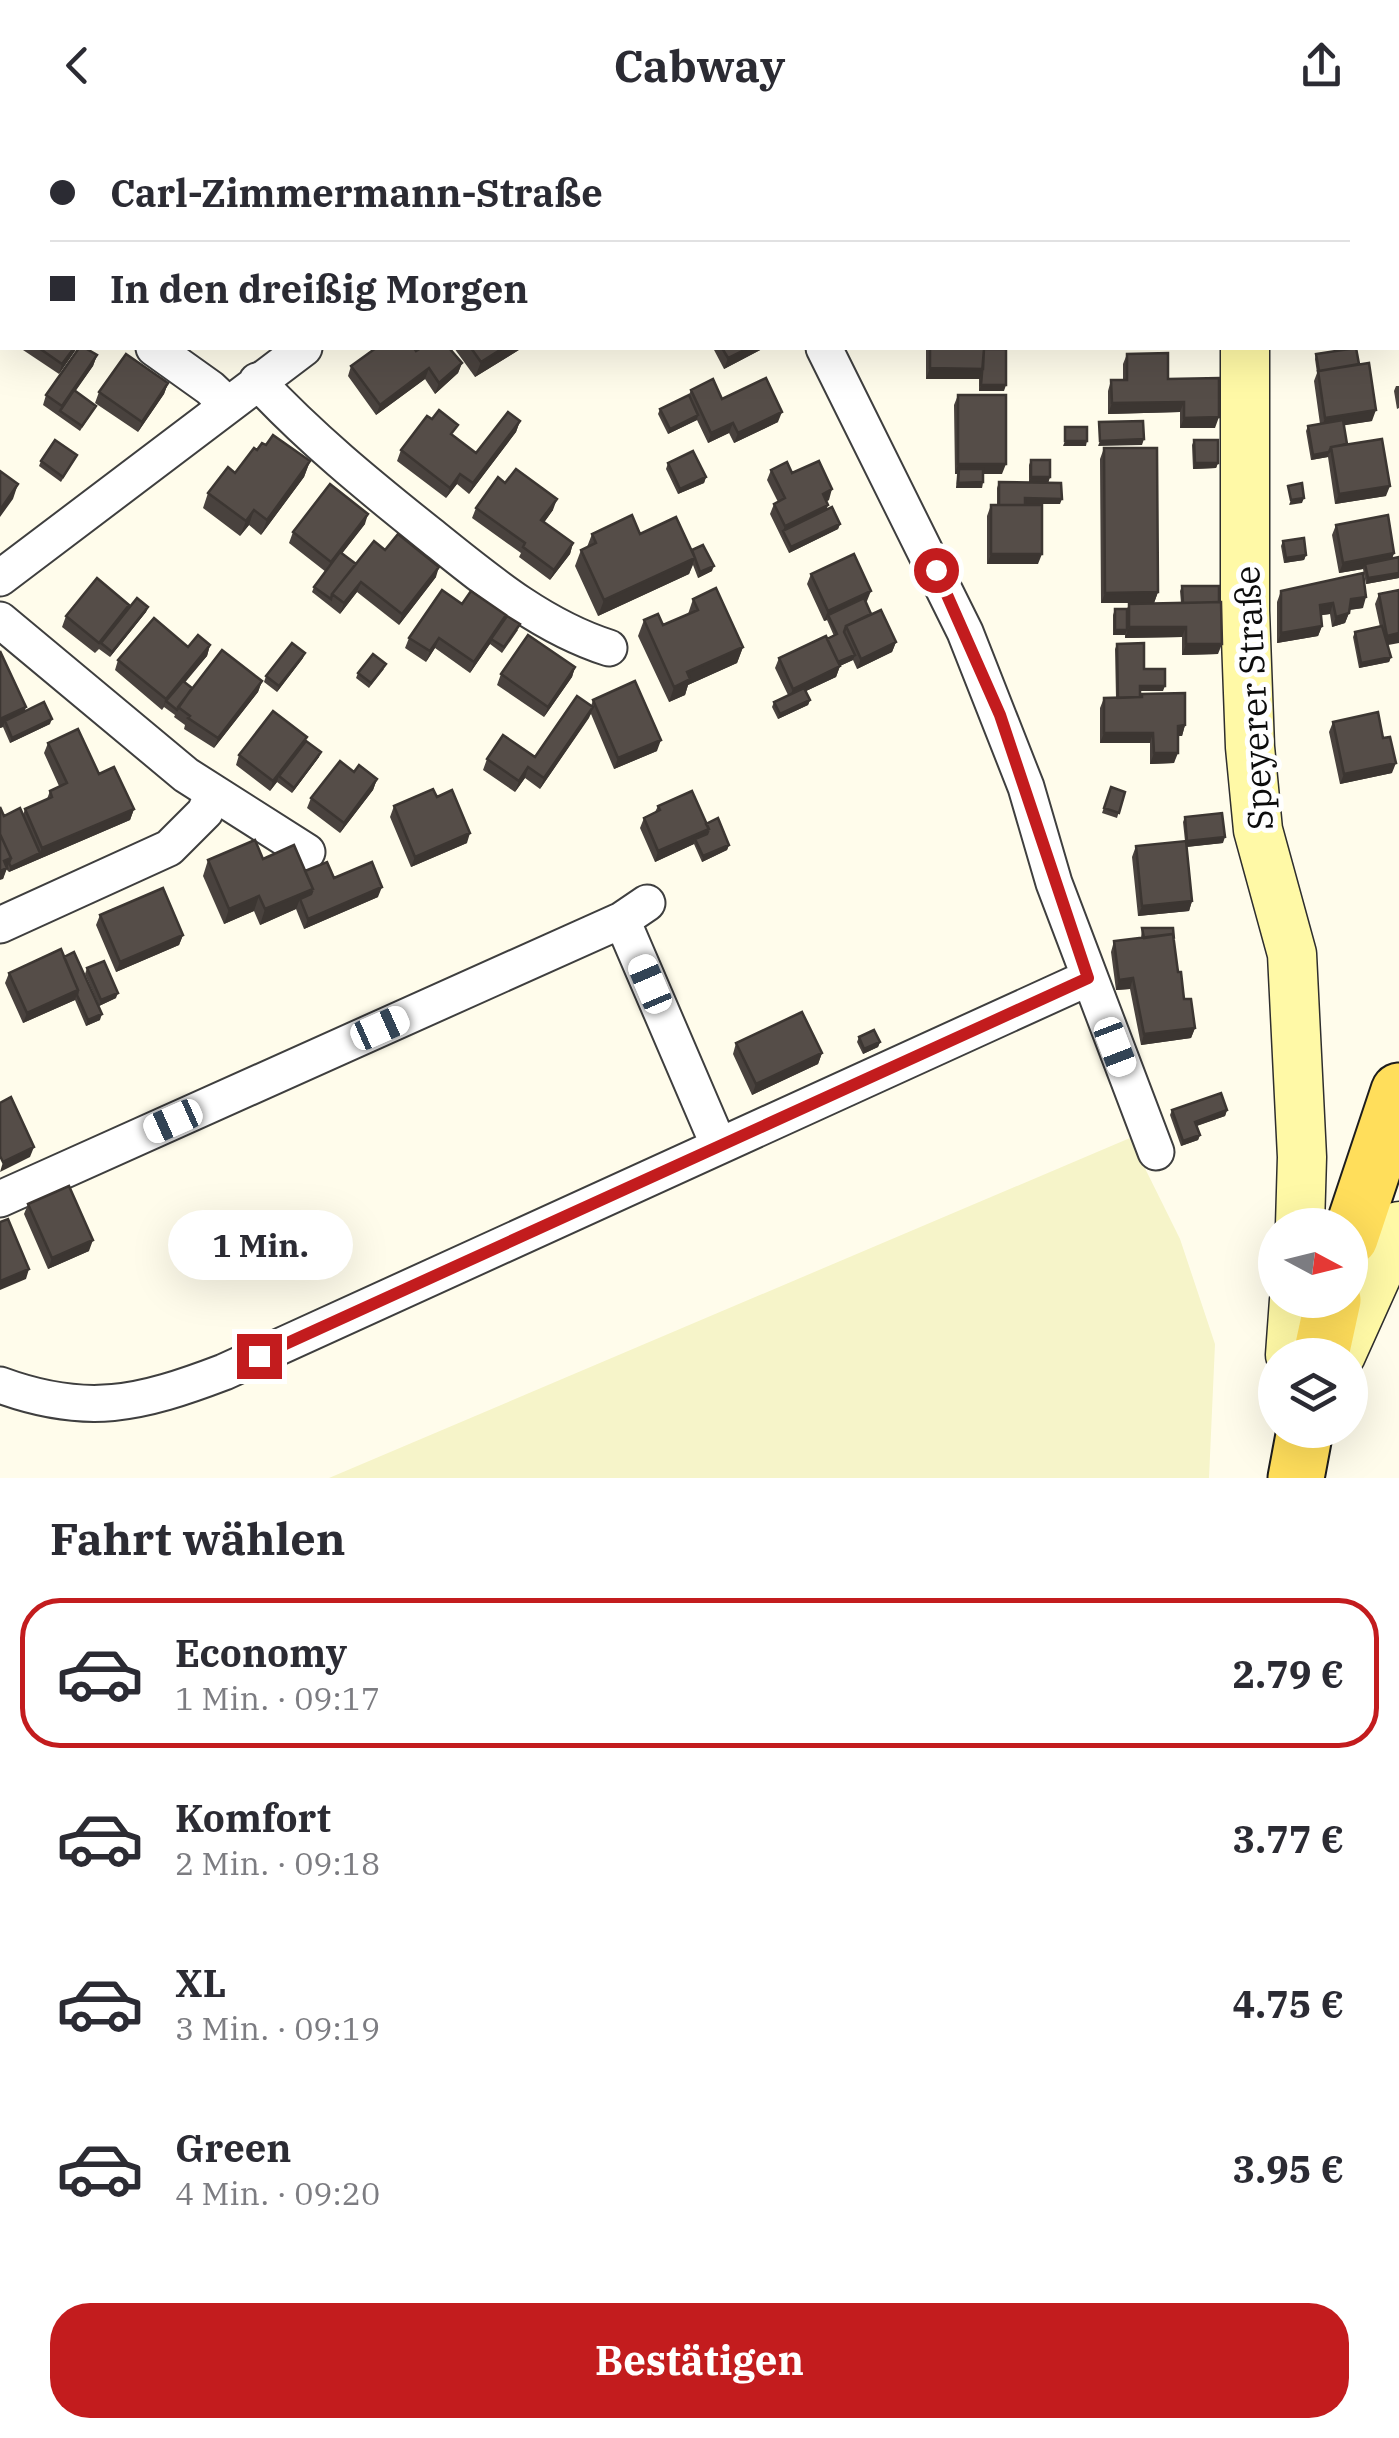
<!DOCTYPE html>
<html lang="de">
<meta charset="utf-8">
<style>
body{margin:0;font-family:"IBM Plex Serif",serif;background:#f7f7f7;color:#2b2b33;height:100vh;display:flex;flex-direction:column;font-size:38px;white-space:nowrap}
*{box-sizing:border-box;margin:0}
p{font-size:32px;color:#7c7c81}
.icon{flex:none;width:55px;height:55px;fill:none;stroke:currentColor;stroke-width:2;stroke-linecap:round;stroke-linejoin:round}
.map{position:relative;height:1348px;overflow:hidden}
.drawer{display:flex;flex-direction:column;background:#fff;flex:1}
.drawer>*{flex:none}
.guide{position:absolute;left:0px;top:0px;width:1400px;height:220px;box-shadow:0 10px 40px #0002;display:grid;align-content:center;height:220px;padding:0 50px;background:#fff}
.needle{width:65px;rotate:97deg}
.controls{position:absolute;left:1258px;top:1078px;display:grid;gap:20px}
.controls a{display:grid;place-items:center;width:110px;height:110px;border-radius:50%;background:#fff;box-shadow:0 10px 40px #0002;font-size:50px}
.end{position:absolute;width:45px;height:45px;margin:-22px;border:12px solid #c31c1e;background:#fff;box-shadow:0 0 0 5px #fff}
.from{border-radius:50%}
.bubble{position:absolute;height:70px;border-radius:35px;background:#fff;box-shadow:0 10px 40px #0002;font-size:32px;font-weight:700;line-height:70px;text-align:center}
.car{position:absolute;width:30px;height:60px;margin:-30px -15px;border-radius:12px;box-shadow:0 0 8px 2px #0007;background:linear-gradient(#fff 24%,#345 0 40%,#fff 0 76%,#345 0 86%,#fff 0)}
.guide b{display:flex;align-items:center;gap:35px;height:95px;font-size:38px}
.guide b+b{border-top:2px solid #e1e1e2}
.guide i{width:25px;height:25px;background:#2b2b33}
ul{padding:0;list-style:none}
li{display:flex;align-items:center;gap:30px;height:150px;margin:0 20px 15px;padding:0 30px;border:5px solid transparent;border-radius:40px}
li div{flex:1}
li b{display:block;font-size:38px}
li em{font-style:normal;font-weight:700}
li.current{border-color:#c31c1e}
li>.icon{width:90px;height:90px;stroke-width:1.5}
h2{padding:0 50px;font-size:45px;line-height:120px}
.cta{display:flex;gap:20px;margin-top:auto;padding:20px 50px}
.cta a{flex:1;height:115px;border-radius:40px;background:#c31c1e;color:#fff;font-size:40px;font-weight:700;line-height:115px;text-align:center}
header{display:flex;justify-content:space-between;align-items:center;height:130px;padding:0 50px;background:#fff;font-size:45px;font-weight:700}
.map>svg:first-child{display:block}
.farmland{fill:#f6f4c9}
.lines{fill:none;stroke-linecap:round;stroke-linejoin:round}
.minor-casing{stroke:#3f3f3f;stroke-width:39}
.secondary-casing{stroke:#2e2e2e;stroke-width:51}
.primary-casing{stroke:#1d1d1d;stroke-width:59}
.minor{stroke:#fff;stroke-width:35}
.secondary{stroke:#fff9a6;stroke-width:48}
.primary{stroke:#ffde5b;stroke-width:55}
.wall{fill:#49423e}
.shaded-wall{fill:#3c3632}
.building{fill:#554d48;stroke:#3c3632;stroke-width:2.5}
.route{stroke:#c31c1e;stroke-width:12}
.labels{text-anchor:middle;stroke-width:10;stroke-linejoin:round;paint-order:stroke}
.street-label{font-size:35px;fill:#0c0c0c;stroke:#fff}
</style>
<header><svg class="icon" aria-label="back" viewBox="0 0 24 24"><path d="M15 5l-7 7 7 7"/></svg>Cabway<svg class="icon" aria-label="share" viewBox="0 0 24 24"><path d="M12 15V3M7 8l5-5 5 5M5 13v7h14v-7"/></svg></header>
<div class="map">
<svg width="1399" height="1348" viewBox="0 0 1399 1348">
<rect width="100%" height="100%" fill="#fffceb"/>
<path class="farmland" d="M1130 1008 1180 1109 1215 1214 1209 1348H329Z"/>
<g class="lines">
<g class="minor-casing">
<path id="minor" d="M260 0 263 2
M714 0 715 2
M597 2 601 0
M0 107 2 109
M1398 189H1399
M154 218 210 258 227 274
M824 218 965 502 1026 657 1054 753 1156 1022
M257 251C310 308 369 356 429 404 485 449 540 496 609 518
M0 448 304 218
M0 490 186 645 307 722
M622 790 719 1016
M0 795 169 718 205 682 212 665
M0 1069 622 790 647 773
M0 1255C87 1287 140 1274 224 1242L1088 848"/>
</g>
<g class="secondary-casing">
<path id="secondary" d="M1255 2 1256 0
M1245 218V481L1250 617 1258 700 1292 824 1302 1027 1300 1095
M1290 1225 1294 1170
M1341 1225 1399 1096"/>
</g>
<g class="primary-casing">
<path id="primary" d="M1350 1108 1399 961
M1321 1225 1333 1170
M1296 1348 1305 1300"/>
</g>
<use href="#minor" class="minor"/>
<use href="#secondary" class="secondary"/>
<use href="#primary" class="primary"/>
</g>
<path class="wall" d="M20 218H77L59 244Z
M421 218H522L475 247 454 218 452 220 462 233 458 243 435 264 425 249 376 285 348 246 351 236 416 221Z
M713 218H764L724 239Z
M926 218H984L1004 261H979V249H926Z
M1127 224 1168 249 1215 298H1180V282L1108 284V261L1111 250H1123V234Z
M1316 224 1359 234 1372 291 1344 295 1347 314 1386 366 1335 374 1328 327 1311 330 1306 301 1308 296 1320 294 1314 251 1317 243 1315 229Z
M97 225 93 236 75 261 96 276 80 301 43 275 46 265Z
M168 253 164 264 138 302 95 273 99 262Z
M1396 256H1399V278L1397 279 1394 261Z
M691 260 722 269 778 292 734 313 729 303 708 313 697 290 668 304 658 284 660 279 689 265Z
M958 265 1002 344H983L982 358H956L957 344H955L954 275Z
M520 291 516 302 469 364 457 354 446 368 397 331 401 320 454 306 476 323Z
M1194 310 1218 333 1216 338 1193 339 1192 315Z
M266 315 310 331 304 347 261 405 249 395 240 406 203 378 208 363 235 343 257 320Z
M1104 318 1158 462 1154 473H1101L1100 329Z
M77 325 61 352 39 336 41 331Z
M1031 330 1050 347 1048 353 1060 374H1025L1038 434H987V386L991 375H997V358L999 352H1029V335Z
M668 333 706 347 704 353 678 364 666 339Z
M771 340 792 343 829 370 827 371V380L840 394 838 399 789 423 770 384 774 374 778 372 767 350Z
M505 353 553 380 544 392 573 413 570 424 550 450 519 427 521 423 472 388 476 378Z
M365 394 342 423 356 434 385 420 436 447 399 495 357 462 340 484 312 462 314 457 326 442 289 413 293 402Z
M1336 395 1394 423 1392 429 1399 427V448L1366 454 1363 439 1339 443 1332 405Z
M592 404 692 420 712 441 698 448 693 435 689 444 598 486 575 436 581 420 587 417Z
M1283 411 1306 425 1304 430 1284 433 1281 416Z
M811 444 867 471 866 472 871 484 896 512 892 522 857 539 853 530 840 536 836 547 806 561 810 570 808 575 778 589 772 577 774 572 788 565 775 538 779 528 834 506 827 490 824 491 807 454Z
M1182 456 1218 524 1182 525V507L1125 508V504L1113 505V485L1115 479H1127L1129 474 1181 473 1180 461Z
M1399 460 1388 515 1391 527 1389 532 1359 538 1353 507 1355 502 1380 497 1375 474 1379 464Z
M1281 461 1363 478 1350 480 1345 493 1332 497 1330 484 1321 485 1322 496 1318 506 1277 513V472Z
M693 469 743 517 737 533 688 555 685 565 669 572 638 506 644 490 663 495 688 484Z
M462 474 518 500 502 523 490 514 470 543 435 518 426 532 405 518 409 508Z
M148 477 146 482 110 527 99 519 95 523 62 497 66 486 127 481Z
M1117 514 1144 539 1163 561H1140V568L1142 564 1185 595 1182 606H1178L1174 633 1150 634V613H1100V578L1104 568H1116L1115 519Z
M210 515 207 526 184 552 192 558 262 551 258 562 214 618 184 599 185 595 174 587 175 585 164 577 162 580 115 540 118 530 188 517Z
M0 521 25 582 50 594 10 613 3 597 0 598Z
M303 528 277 562 264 552 266 546Z
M575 537 572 547 544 587 497 555 501 544Z
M384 539 369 558 356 548 358 543Z
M593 570 657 621 614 639 591 584 540 659 525 648 515 662 483 640 487 629 535 627 591 576Z
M1333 592 1383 608 1392 643 1340 654 1329 602Z
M307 607 305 612 319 627 292 663 277 652 270 661 236 635 239 625Z
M48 613 99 644 134 679 130 690 9 742 6 739 3 749 4 686 23 685 25 679 47 669 50 661 59 656 44 623Z
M354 642 377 649 373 660 340 703 307 678 311 668Z
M1111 657 1125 662 1117 688 1102 683Z
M437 667 467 713 411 737 390 687 394 676Z
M658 676 706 694 729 715 727 720 702 732 694 714 655 732 640 698 644 688 655 682Z
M1185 687 1223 713 1187 717 1192 771 1189 781 1138 786 1132 727 1136 716 1185 711 1183 692Z
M263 729 334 748 378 767 304 799 296 779 260 795 254 781 224 794 203 746 208 730Z
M100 785 183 805 179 815 116 842 96 795Z
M1142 798 1173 811 1178 842 1184 869 1195 898 1191 908 1141 915 1130 859 1116 860 1111 822 1114 811 1141 808Z
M61 819 100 890 86 896 75 870 23 893 5 853 9 843Z
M87 838 116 868 99 876 85 844Z
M859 907 880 912 878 917 863 924 857 912Z
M736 913 822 923 818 934 752 965 733 924Z
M1172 980H1227L1225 986 1197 996 1200 1005 1198 1010 1181 1016 1170 985Z
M28 1074 89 1121 48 1139 24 1084Z"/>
<path class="shaded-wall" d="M74 218H77L59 244 62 234Z
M503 218H522L475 247 481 232Z
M748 218H764L724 239 728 228Z
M97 225 93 236 61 282 60 281 62 276Z
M462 233 458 243 435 264 439 253Z
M429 238 425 249 376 285 380 275Z
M930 238 983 239 980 249H926Z
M168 253 164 264 138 302 142 292Z
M981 255H1006L1004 261H979Z
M1184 272 1180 282 1108 284 1112 273Z
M1376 280 1372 291 1321 299 1325 288Z
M782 282 778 292 734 313 738 303Z
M698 285 697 290 668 304 670 299Z
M1219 287 1215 298H1180L1184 288Z
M520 291 516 302 469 364 473 353Z
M733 293 729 303 708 313 711 303Z
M1144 309 1142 315 1098 316 1100 311Z
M1065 311H1087L1086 316H1063Z
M1329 322 1328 327 1311 330 1313 325Z
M310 331 304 347 261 405 267 390Z
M1195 333H1218L1216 338 1193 339Z
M958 334H1006L1002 344H959V339L957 344H955Z
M460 344 457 354 446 368 450 358Z
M706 347 704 353 678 364 680 359Z
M1031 347H1050L1048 353 1029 352Z
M983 352 982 358H956L958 353Z
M18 354 13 369 0 387V380Z
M1390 356 1386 366 1335 374 1339 364Z
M832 359 829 370 819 374 823 364Z
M1025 368 1062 369 1060 374H1023Z
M1304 368 1302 373 1289 375 1291 370Z
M557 369 553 380 538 401 541 390Z
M828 375 825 385 783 401 785 396Z
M254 380 249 395 240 406 246 391Z
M368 384 365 394 327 443 331 432Z
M840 394 838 399 789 423 791 417Z
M573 413 570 424 550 450 554 440Z
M1394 423 1390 434H1365L1363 439 1339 443 1343 433Z
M991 424H1042L1038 434H987Z
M1306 425 1304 430 1284 433 1286 428Z
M695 428 689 444 598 486 604 470Z
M714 436 712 441 698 448 700 442Z
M439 437 436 447 399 495 402 484Z
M1399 443V448L1366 454 1368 448Z
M361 452 357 462 340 484 344 473Z
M871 461 867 471 830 489 828 485 827 490 824 491 828 481Z
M1158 462 1154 473H1101L1105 463Z
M1366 467 1363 478 1347 480 1351 469Z
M1333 473 1330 484 1316 486 1320 475Z
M148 477 146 482 110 527 112 522Z
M1349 483 1345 493 1332 497 1336 487Z
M506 485 490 514 470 543 474 532Z
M1322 496 1318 506 1277 513 1281 503Z
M1129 497H1186L1182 507 1125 508Z
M1115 500H1127L1125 505H1113Z
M1399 503V513L1383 516 1387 506Z
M439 508 435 518 426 532 430 521Z
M896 512 892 522 857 539 861 529Z
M1186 514H1222L1218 524 1182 525Z
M210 515 207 526 168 573 166 571 162 580 166 569Z
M743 517 737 533 688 555 685 565 669 572 674 557 687 542Z
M305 523 303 528 277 562 279 556Z
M855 525 853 530 833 539 835 534Z
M1391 527 1389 532 1359 538 1361 533Z
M840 536 836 547 789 569 793 559Z
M575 537 572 547 544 587 548 577Z
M262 551 258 562 214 618 218 608Z
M1140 556H1165L1163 561H1138Z
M810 570 808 575 778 589 780 584Z
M26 577 23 587 5 591 3 597 0 598V589Z
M593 577 589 588 540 659 544 648Z
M52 589 50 594 10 613 12 608Z
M1185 595 1182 606H1174L1178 596Z
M1104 603H1153L1150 613H1100Z
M307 607 303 618 279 646 277 652 270 661 273 651Z
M661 610 657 621 614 639 618 628Z
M321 622 319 627 292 663 294 658Z
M1154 623H1178L1174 633 1150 634Z
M1396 633 1392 643 1340 654 1344 644Z
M528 637 525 648 515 662 519 651Z
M377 649 373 660 340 703 344 693Z
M134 679 130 690 9 742 11 737 40 723 42 718Z
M709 699 705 709H695L694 714 655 732 658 721Z
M470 703 467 713 411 737 415 727Z
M1225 707 1223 713 1185 717 1187 711Z
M729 715 727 720 702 732 703 726Z
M11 728 3 749 0 750V741L4 731Z
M382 757 378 767 304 799 308 789Z
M313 759 307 775 300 769 296 779 260 795 265 779Z
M259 766 254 781 224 794 229 779Z
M1192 771 1189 781 1138 786 1142 776Z
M183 805 179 815 116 842 120 832Z
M1133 848 1130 859 1116 860 1119 850Z
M78 860 75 870 23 893 27 883Z
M118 863 116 868 99 876 101 870Z
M102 884 100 890 86 896 88 890Z
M1195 898 1191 908 1141 915 1144 904Z
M880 912 878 917 863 924 864 919Z
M822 923 818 934 752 965 756 954Z
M1227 980 1225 986 1193 997 1195 992Z
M1200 1005 1198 1010 1181 1016 1183 1011Z
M34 1017 30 1027 0 1042 3 1032Z
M93 1110 89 1121 48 1139 52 1128Z
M29 1139 26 1149 0 1160V1151Z"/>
<path class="building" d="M143 0H160L158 2H141Z
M160 0H210L213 2H158Z
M323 0H349L348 2H327Z
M349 0H411L414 2H348Z
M454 0H522L524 2H456Z
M823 0H880V2H823Z
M1011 0H1029V2H1011Z
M1031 0H1084V2H1031Z
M1302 0H1364V2H1301Z
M1399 75V155H1398V76Z
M0 153 2 155V187L0 191Z
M39 218H74L62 234Z
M79 218H85L97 225 62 276 46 265Z
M376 218H414L416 221 421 218H449L462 233 439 253 429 238 380 275 351 236Z
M471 218H503L481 232Z
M722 218H748L728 228Z
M930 218H984L983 239 930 238Z
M1356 218 1359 234 1319 241 1316 224Z
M984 219H1006V255H981Z
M1168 223V249L1219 248V287L1184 288V272L1112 273 1111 250H1127V224Z
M126 224 168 253 142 292 99 262Z
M1369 233 1376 280 1325 288 1318 241Z
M766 248 782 282 738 303 733 293 711 303 691 260 713 249 722 269Z
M74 260 96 276 82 296 60 281Z
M689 265 698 285 670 299 660 279Z
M958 265H1006V334H958Z
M439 280 458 295 451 304 476 323 508 282 520 291 473 353 460 344 450 358 401 320 427 286 432 289Z
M1343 290 1347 314 1331 317 1329 322 1313 325 1308 296Z
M1143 291 1144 309 1100 311 1099 292Z
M1065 297H1087V311H1065Z
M273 305 310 331 267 390 254 380 246 391 208 363 228 337 235 343 254 318 257 320 262 313 266 315Z
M1382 309 1390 356 1339 364 1331 317Z
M55 310 77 325 63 347 41 331Z
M1194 310H1218V333H1195Z
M1104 318H1157L1158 462 1105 463Z
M693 321 706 347 680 359 668 333Z
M1031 330H1050V347H1031Z
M819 331 832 359 823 364 828 375 785 396 774 374 785 368 771 340 787 332 792 343Z
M516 339 557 369 541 390 573 413 554 440 523 417 525 413 476 378 498 347 505 353Z
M959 339H983V352L958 353Z
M0 341 18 354 0 380Z
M999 352 1061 353 1062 369 1025 368V375H999Z
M1302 353 1304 368 1291 370 1288 356Z
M330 354 368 384 331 432 293 402Z
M991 375H1042V424H991Z
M832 377 840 394 791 417 783 401Z
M632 385 640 404 676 387 695 428 604 470 581 420 596 413 592 404Z
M1388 385 1394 423 1343 433 1336 395Z
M398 404 439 437 402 484 361 452 344 473 332 464 374 411 385 420Z
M1304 408 1306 425 1286 428 1283 411Z
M703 415 714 436 700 442 692 420Z
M340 422 356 434 332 464 331 469 314 457Z
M854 424 871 461 828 481 811 444Z
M1399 427V443L1368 448 1365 434Z
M1363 443 1366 467 1351 469 1349 483 1336 487 1333 473 1320 475 1322 496 1281 503V461Z
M97 448 129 475 99 513 66 486Z
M1182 456H1219V472L1183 473Z
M716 458 743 517 687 542 690 549 674 557 644 490 658 484 663 495 698 480 693 469Z
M442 460 462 474 471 461 506 485 474 532 439 508 430 521 409 508Z
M1399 460V503L1387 506 1379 464Z
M137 468 148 477 112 522 101 513Z
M864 468 871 484 846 496 844 502 855 525 838 532 827 509 837 504 828 485Z
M1221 472 1222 514H1186V497H1129V474Z
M1115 479H1127V500H1115Z
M881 480 896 512 861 529 846 496Z
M507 486 520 494 504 517 491 509Z
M154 488 188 517 198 505 210 515 166 569 118 530Z
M1382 496 1391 527 1361 533 1355 502Z
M528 505 575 537 548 577 501 544Z
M826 506 840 536 793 559 779 528Z
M292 513 305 523 279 556 266 546Z
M1144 513V539H1165V556H1140V567L1118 568 1117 514Z
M222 520 262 551 218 608 188 588 190 586 178 577Z
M0 521 26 577 0 589Z
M373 524 386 534 371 553 358 543Z
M183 551 192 558 177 580 166 571Z
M635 551 661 610 618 628 593 570Z
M804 558 810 570 780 584 774 572Z
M1185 563V595L1178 596V623H1154L1153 603H1104V568L1142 567V564Z
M577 566 593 577 544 648 528 637 519 651 487 629 503 605 535 627Z
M44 572 52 589 12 608 5 591Z
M273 581 307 607 273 651 239 625Z
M1378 582 1383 608 1390 607 1396 633 1344 644 1333 592Z
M78 599 99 644 114 637 134 679 42 718 25 679 52 667 50 661 67 653 48 613Z
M306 611 321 622 294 658 279 646Z
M340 631 354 642 359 635 377 649 344 693 311 668Z
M1111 657 1125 662 1119 683 1104 678Z
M433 659 437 667 452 660 470 703 415 727 394 676Z
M692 661 709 699 658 721 644 688 660 680 658 676Z
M0 677 4 686 20 678 40 723 11 737 9 733 11 728 0 704Z
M1222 683 1225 707 1187 711 1185 687Z
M718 688 729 715 703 726 695 709 707 704 709 699 706 694Z
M0 704 11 728 4 731 7 738 0 741Z
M255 710 263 729 294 715 313 759 265 779 259 766 229 779 208 730Z
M1186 711 1192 771 1142 776 1136 716Z
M327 732 334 748 372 732 382 757 308 789 300 769 311 764 313 759 305 741Z
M163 758 183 805 120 832 100 785Z
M1142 798H1173L1174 809 1173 804 1144 808Z
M1173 804 1178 842H1181L1184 869H1191L1195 898 1144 904 1133 848 1119 850 1114 811Z
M61 819 78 860 27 883 9 843Z
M74 822 102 884 88 890 77 865 78 860 64 827Z
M104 831 118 863 101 870 87 838Z
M802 882 822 923 756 954 736 913Z
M874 900 880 912 864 919 859 907Z
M1221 963 1227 980 1195 992 1200 1005 1183 1011 1172 980Z
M11 967 34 1017 3 1032 0 1026V973Z
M69 1056 93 1110 52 1128 28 1074Z
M8 1089 29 1139 0 1151V1092Z"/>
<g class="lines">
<path class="route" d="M259 1226 1088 848 1000 585 936 440"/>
</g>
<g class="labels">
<g class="street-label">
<text transform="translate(1254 568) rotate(-93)" y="12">Speyerer Straße</text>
</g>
</g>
</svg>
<div class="controls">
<a><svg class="needle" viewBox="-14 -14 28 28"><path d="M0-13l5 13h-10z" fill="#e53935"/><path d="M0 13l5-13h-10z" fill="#7c7c81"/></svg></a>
<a><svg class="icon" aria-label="layers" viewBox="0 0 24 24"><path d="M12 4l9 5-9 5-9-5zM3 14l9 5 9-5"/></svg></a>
</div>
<i class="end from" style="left:936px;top:440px"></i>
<i class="end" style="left:259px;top:1226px"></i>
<div class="bubble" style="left:168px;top:1080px;width:185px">1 Min.</div>
<i class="car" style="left:650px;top:854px;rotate:337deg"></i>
<i class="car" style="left:380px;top:898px;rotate:66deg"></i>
<i class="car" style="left:1115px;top:917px;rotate:159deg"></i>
<i class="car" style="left:173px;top:991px;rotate:246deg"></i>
<div class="guide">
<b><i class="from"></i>Carl-Zimmermann-Straße</b>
<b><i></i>In den dreißig Morgen</b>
</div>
</div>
<section class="drawer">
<h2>Fahrt wählen</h2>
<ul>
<li class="current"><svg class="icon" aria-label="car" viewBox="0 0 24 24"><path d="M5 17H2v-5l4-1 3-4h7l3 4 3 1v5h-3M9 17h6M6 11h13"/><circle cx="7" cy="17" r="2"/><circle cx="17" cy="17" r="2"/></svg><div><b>Economy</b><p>1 Min. · 09:17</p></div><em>2.79 €</em></li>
<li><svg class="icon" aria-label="car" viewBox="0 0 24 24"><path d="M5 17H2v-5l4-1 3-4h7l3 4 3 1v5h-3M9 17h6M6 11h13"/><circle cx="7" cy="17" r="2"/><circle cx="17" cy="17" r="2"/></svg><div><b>Komfort</b><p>2 Min. · 09:18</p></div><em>3.77 €</em></li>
<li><svg class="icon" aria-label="car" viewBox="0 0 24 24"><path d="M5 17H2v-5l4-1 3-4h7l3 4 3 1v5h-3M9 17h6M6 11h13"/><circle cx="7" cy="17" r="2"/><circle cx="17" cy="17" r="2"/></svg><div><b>XL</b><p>3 Min. · 09:19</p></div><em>4.75 €</em></li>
<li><svg class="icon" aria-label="car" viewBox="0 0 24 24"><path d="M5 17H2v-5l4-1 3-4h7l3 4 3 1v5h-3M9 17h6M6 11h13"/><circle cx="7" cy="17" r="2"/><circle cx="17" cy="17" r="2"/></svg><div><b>Green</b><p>4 Min. · 09:20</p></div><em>3.95 €</em></li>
</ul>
<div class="cta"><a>Bestätigen</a></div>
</section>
